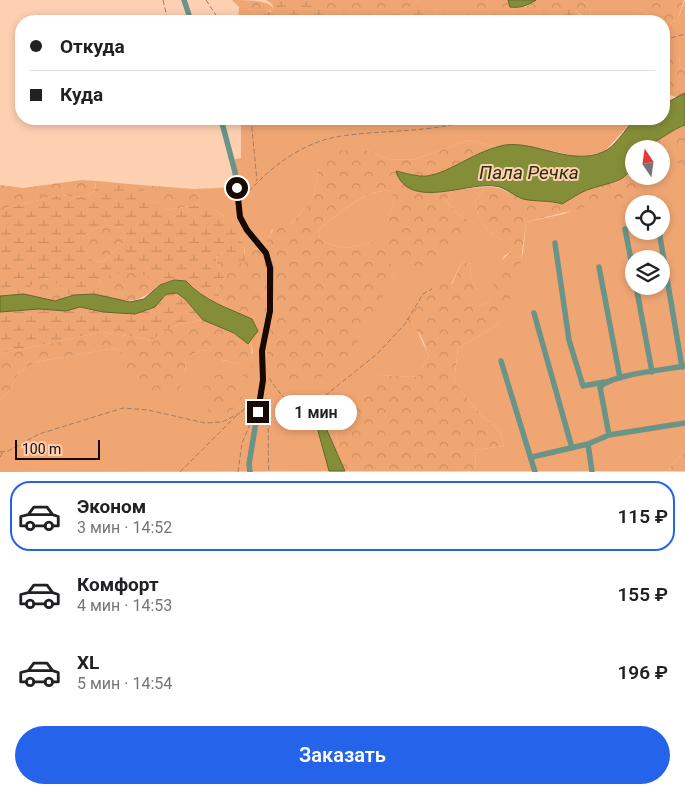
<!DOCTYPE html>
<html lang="ru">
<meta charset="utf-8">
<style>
body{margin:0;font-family:Roboto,sans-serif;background:#f2f2f2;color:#202124;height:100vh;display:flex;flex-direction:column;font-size:19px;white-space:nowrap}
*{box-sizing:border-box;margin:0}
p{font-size:16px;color:#757577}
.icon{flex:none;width:28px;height:28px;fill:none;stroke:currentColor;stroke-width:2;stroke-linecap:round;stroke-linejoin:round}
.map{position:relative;height:472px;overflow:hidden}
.panel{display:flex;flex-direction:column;background:#fff;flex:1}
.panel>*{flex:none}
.hud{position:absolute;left:15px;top:15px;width:655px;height:110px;border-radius:20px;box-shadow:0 2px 8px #0003;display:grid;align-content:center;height:110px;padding:0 15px;background:#fff}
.needle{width:32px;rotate:347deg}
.buttons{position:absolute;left:625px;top:140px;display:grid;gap:10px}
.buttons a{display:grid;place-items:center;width:45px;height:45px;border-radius:50%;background:#fff;box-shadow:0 2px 8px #0003;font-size:25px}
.scale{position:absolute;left:15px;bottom:12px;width:85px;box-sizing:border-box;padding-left:5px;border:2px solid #180902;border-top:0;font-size:14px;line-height:18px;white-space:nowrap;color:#180902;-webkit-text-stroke:4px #fed0b2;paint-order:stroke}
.end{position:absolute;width:22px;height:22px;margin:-11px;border:6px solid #180902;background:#fff;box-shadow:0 0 0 2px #fff}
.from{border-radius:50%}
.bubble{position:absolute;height:35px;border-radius:18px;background:#fff;box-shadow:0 2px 8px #0003;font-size:16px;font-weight:600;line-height:35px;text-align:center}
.hud b{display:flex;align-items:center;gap:18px;height:48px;font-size:19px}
.hud b+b{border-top:1px solid #e0e0e0}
.hud i{width:12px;height:12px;background:#202124}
ul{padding:9px 0 0;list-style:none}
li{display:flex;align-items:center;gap:15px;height:70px;margin:0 10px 8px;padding:0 5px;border:2px solid transparent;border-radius:20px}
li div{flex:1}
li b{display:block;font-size:19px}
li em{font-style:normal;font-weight:600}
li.active{border-color:#2563eb}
li>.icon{width:45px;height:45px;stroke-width:1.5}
.action{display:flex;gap:10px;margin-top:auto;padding:10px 15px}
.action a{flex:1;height:58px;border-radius:30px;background:#2563eb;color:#fff;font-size:20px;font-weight:600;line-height:58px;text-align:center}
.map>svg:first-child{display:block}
.green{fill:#f0a673;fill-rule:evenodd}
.forest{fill:url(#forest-crowns)}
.wetland{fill:url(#wetland-marsh);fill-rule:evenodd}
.water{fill:#848e38;stroke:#646628}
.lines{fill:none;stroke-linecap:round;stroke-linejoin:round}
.path{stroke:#9e7d69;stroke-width:1;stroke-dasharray:5 2.5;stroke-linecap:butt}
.minor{stroke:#6a9488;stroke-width:5.5}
.route{stroke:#180902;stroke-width:6}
.labels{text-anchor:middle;stroke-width:4;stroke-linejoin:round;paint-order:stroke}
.water-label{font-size:19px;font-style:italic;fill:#2a2e09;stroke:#fed0b2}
</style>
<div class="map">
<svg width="685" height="472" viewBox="0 0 685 472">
<defs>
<pattern id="forest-crowns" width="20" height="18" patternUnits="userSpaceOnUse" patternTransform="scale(1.25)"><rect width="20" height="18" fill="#f0a673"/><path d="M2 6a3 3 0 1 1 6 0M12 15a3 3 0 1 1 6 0" fill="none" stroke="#cd8e62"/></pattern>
<pattern id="wetland-marsh" width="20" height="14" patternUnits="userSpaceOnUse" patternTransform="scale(1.25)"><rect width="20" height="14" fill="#f0a673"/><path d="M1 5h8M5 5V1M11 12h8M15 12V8" fill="none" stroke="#cd8e62"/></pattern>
</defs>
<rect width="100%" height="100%" fill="#fed0b2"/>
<path class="green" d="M420 0H479L468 8 438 17 434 10 401 11Z
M583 0H637V7L659 21H586L591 17 590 9Z
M685 0V71L680 66 679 58 668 53 664 59V24L677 21Z
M239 7H247L265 21H238Z
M516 16 532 21H497Z
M238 119H634L604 152 580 157 534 147 506 145 496 147 469 140 413 160 388 159 363 149 319 166 314 197 290 225 272 230 265 246 255 249 244 245C236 226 221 209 200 204V197L194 189 237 187 230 160 241 158V126Z
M673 143 678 166H685V452L670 467 669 471H476L475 450 504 446 500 431 482 416 454 382 458 348 499 324 523 253 526 222 564 214 645 176H661V152ZM634 204H661V231H634ZM634 259H661V286H634Z
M485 187 475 202C482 232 492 234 517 248L504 256 490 302 478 306 471 302 477 288 471 277 470 264 462 262 451 284 432 289 423 294 416 329 429 356 417 377 380 375 336 431 339 456 326 428 328 413 309 419 318 431 329 471 0 472V401L11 389 18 373 36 362 115 348 125 357 185 375 186 358 199 351 210 350 222 360 238 364 253 353 251 341 258 331 252 319 270 311 266 360 388 285 395 273 372 242C351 249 339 250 320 239L318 230C339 214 365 188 393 191L394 203 388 216 469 221 455 212 446 200 453 190Z"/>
<path class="forest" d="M232 0C246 0 269 0 274 9 264 16 251 7 239 7Z
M317 0H420L385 21H326Z
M479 0H508V3L526 7 536 0H583L590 9 591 17 586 19 575 10 554 13 553 21H532L516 16 497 21H434C445 10 465 9 479 0Z
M637 0H684L677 21 664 24V21H659L637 7Z
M668 53H678L680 66 685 71V93L679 98 664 93V59Z
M685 125V166H678L673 144 661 152V149H644L656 139Z
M469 140 496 147C472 153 451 172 427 176 418 177 406 172 397 171 404 197 432 192 453 190L446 200 455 212 469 221 472 234 434 264 416 266 395 255 386 241 388 216 394 203 392 191C365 188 339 214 318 230L320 239C339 250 351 249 372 242L384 250 395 273C373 312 355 373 305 382 293 384 279 377 268 374L266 360 270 312 252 319 225 308 216 289 226 277 217 265 216 258 224 252 234 257 245 252 244 245 255 249 265 246C271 232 274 223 291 224L314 197 319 166 335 151 363 149 388 159 413 160Z
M634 161V176H645L643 193 526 222 519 275 499 324 458 348 454 382 482 416 500 431 504 446 475 450 476 471H345L339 456 336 431 345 401 380 375 417 377 429 356C424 344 422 331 409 326L406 319 423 294 442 282 452 284 462 262 470 264 471 277 477 288 472 302 478 306 490 302C496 277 493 264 516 248 491 233 482 232 475 202L485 187C500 185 509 194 522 198 535 202 549 200 562 204 571 199 580 192 590 189 611 181 624 185 634 161Z
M82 180 96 181 95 191 84 197 59 195 6 208 0 212V185L23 188Z
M141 185 194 189 200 197V204L168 210 152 205Z
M110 225 121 228 125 237 123 243 103 262 92 260 82 247V237L97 228Z
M121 271 145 273 160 285C132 308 126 301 94 294L102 278Z
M39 278 54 279 71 296 55 301 24 294 31 283Z
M203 320 234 333 248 344 251 341 253 371 249 379 240 374 238 364 216 358 210 350 199 351 186 358 185 375 178 393C158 399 144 391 127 380L125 357 115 348 36 362 18 373 11 389 0 401V354L102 332 152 340 178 324Z
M222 374 241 384 245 394 231 412 219 418 212 416C201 399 196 378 222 374Z
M318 406 325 408 328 413 326 428 319 427 318 431 309 419V413Z
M685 452V471H669L670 467Z"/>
<path class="wetland" d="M266 0H317L324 8 326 21H265L247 7 270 12 274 9 272 4Z
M562 5 575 10 586 21 563 18 561 21H553L554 13Z
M412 10H434L438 17 434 21H385L401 11Z
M96 181 141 185 152 204 168 210 200 204 210 206 231 222 238 232 244 245 245 265 224 252 216 258 217 265 226 277 216 289 225 308C210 302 197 293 186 281L174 280 160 285C139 269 127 269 102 278L94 294 71 296C53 278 42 268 24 294L0 296V212L6 208 59 195 84 197 95 191ZM110 225 121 228 125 237 123 243 103 262 92 260 82 247V237L97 228Z
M177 293 185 299 203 320 178 324 152 340 102 332 0 354V312L39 309 66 311 80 307 103 312 155 307 166 294Z"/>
<path class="water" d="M508 0H536C527 6 521 8 510 7Z
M685 93V125C668 131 650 149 634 149 634 183 616 180 590 189 580 192 571 199 562 204 549 200 536 202 523 199 514 196 505 187 495 186 466 182 408 211 396 171 406 173 417 177 427 176 450 173 476 150 505 145 537 141 571 166 603 152 614 148 626 129 634 119H664V104Z
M174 280 186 281C204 301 228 308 252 319L258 331 248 344 234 333 203 320 185 299 177 293 166 294 155 307 135 314 103 312 80 307 66 311 39 309 0 312V296L24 294 55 301 74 295 94 294 130 302 144 299 160 285Z
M319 427 326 428 345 471H329L318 431Z"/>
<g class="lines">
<path class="path" d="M163 0 168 21
M206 0 220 21
M664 40 685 34
M251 119 257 181
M244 197C267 170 299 144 336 137 381 129 429 134 473 119
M269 378 282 396 291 401 300 402 322 398 377 354 405 324 423 294 432 289
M266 398C270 423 267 447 269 472
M241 412 253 401
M0 452 8 451 39 434 123 408 148 410 205 423 222 422 240 413
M0 457 3 452
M180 472 238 414
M238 472 242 443 250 424"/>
<path class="minor" d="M184 0 191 21
M221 119 235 172 240 217 247 230 266 253 271 268 270 311 262 351 263 380 249 464 250 472
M625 229 634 275
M659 231 682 367
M555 243 569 340 583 386 604 382
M599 267 620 378
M636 286 652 372
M534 313 572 448
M501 361 535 472
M609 435 685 423
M532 457 588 444
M592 472 588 444 609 435 600 387C612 374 666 370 685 366"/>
</g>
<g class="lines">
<path class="route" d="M237 188 240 217 247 230 266 253 270 268V311L262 351 263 380 258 412"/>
</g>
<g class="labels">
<g class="water-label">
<text x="529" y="179">Пала Речка</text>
</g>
</g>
</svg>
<div class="buttons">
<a><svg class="needle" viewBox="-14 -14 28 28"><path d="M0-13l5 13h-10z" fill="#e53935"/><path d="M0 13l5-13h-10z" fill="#757577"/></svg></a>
<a><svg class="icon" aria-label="locate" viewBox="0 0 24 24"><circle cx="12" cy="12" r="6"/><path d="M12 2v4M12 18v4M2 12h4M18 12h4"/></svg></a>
<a><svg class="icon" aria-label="layers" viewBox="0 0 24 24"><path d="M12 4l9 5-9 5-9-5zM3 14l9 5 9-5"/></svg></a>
</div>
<div class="scale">100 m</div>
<i class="end from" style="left:237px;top:188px"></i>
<i class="end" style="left:258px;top:412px"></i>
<div class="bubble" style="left:275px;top:395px;width:82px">1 мин</div>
<div class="hud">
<b><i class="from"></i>Откуда</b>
<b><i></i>Куда</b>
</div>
</div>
<section class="panel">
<ul>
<li class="active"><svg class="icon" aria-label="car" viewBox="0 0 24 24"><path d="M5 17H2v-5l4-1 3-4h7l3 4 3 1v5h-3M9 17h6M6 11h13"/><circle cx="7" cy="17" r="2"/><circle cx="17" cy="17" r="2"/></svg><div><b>Эконом</b><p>3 мин · 14:52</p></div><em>115 ₽</em></li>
<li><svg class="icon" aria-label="car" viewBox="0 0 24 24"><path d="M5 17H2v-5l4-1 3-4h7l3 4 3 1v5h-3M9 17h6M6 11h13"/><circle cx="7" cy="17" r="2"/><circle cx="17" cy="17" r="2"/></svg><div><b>Комфорт</b><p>4 мин · 14:53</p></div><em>155 ₽</em></li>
<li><svg class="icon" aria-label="car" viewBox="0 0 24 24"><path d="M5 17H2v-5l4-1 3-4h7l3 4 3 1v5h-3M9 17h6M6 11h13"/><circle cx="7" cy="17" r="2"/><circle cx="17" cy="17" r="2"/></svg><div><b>XL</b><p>5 мин · 14:54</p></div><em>196 ₽</em></li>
</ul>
<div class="action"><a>Заказать</a></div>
</section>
